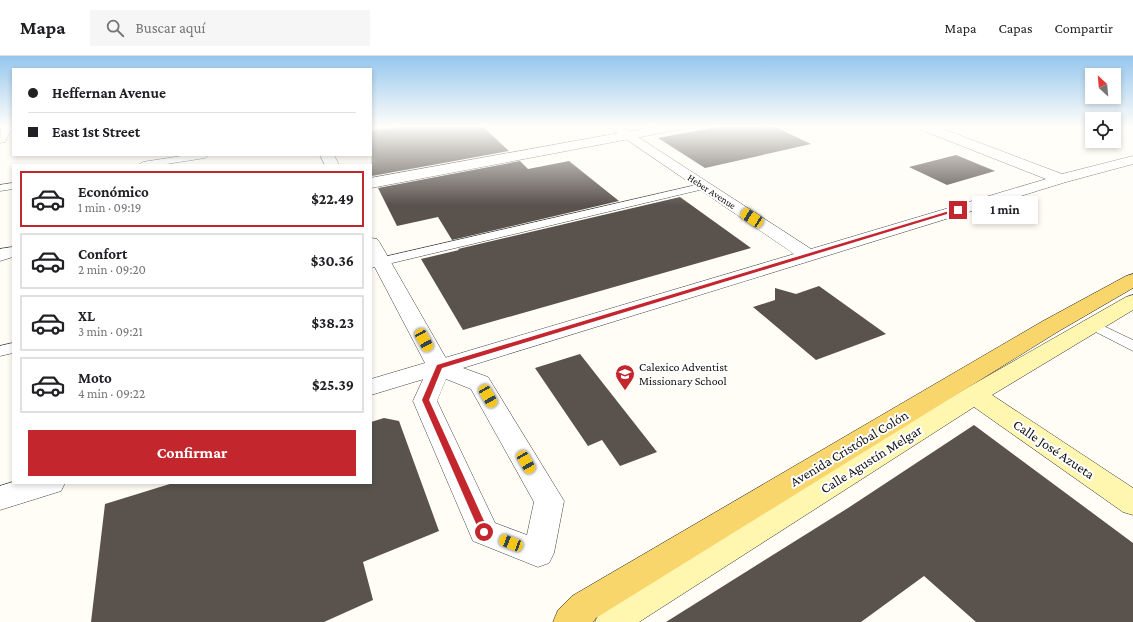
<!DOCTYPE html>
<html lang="es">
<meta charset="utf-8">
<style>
body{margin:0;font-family:"Crimson Pro",serif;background:#f6f6f6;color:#202124;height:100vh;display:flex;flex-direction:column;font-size:15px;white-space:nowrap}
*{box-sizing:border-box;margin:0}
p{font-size:13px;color:#757577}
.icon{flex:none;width:22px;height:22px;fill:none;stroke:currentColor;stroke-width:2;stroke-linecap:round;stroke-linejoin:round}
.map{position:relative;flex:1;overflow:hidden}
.side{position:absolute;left:12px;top:108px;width:360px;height:320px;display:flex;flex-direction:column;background:#fff;border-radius:0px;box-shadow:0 2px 6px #0003}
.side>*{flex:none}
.top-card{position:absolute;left:12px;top:12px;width:360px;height:88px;border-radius:0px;box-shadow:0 2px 6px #0003;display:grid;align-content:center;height:88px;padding:0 16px;background:#fff}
.needle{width:26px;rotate:334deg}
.tools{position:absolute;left:1085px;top:12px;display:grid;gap:8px}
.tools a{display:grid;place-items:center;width:36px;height:36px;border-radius:0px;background:#fff;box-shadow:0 2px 6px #0003;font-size:20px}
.end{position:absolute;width:18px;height:18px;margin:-9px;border:5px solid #c4262e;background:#fff;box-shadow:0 0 0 2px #fff}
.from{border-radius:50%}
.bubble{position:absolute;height:28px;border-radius:0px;background:#fff;box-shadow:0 2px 6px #0003;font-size:13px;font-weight:700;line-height:28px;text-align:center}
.car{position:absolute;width:12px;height:24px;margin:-12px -6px;border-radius:5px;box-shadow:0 0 3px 1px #0007;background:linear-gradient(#f5c518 24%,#345 0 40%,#f5c518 0 76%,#345 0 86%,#f5c518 0)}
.top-card b{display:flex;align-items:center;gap:14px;height:38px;font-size:15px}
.top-card b+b{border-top:1px solid #e0e0e0}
.top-card i{width:10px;height:10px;background:#202124}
ul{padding:7px 0 0;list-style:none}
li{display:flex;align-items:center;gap:12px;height:56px;margin:0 8px 6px;padding:0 8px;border:2px solid #e0e0e0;border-radius:0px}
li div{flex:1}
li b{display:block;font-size:15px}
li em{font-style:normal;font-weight:700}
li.current{border-color:#c4262e}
li>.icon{width:36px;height:36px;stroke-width:1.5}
.cta{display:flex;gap:8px;margin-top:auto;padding:8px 16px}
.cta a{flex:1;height:46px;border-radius:0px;background:#c4262e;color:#fff;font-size:16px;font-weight:700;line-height:46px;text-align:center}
header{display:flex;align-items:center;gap:24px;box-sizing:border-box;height:56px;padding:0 20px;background:#fff;border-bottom:1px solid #e0e0e0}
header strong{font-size:19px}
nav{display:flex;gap:22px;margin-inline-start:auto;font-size:14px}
.search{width:280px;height:36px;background:#f6f6f6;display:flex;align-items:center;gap:10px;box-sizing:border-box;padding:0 14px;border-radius:0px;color:#757577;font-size:15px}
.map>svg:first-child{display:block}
.building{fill:#5a524d}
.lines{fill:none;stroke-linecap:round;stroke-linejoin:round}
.service-casing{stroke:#444;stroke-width:1}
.minor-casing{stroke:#444;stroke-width:1}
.tertiary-casing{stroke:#444;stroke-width:1}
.secondary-casing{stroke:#333;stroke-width:1}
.primary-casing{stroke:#222;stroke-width:1}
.service{fill:#fff;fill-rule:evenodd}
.minor{fill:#fff;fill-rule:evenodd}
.tertiary{fill:#fff;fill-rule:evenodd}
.secondary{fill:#fff6b0;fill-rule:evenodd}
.primary{fill:#f9d66b;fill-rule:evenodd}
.route{fill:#c4262e}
.labels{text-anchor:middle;stroke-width:4;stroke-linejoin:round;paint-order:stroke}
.far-street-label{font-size:10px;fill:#111;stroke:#fff}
.poi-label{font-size:12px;fill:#111;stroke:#fff;text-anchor:start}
.near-street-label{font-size:14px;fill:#111;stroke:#fff}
</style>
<header>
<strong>Mapa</strong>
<div class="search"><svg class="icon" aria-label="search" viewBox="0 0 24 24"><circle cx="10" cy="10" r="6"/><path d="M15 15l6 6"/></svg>Buscar aquí</div>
<nav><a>Mapa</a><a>Capas</a><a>Compartir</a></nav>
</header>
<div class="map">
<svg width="1133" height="566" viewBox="0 0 1133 566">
<rect width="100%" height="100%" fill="#fffdf5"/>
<path class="building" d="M402 70H482L509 95 372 120 371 75 388 73Z
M721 70H773L811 88 705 112 658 82Z
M956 99 995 115 947 129 909 111Z
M520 105 528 113 569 105 619 145 452 184 438 161 397 170 378 132Z
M680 141 751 192 463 274 421 203 459 194 458 193Z
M819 230 886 278 816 304 753 251 775 244V232L796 238Z
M580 298 657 396 620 410 602 384 588 390 535 312Z
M384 362 399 365 439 475 363 506 373 544 324 566H91L105 448 173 427H371V366Z
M974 369 1133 487V566H976L924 520 861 566H666L848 452Z"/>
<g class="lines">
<g class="service-casing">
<path id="service" d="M371 70H392L388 72 371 74Z
M188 99H209L205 102 160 109H138L143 106Z
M13 127V133L0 135V129Z
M705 127 710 130 708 132 371 212V204Z
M1093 265 1133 284V295L1088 272 1086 269 1088 266Z
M13 287V297L0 300V290Z"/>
</g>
<g class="minor-casing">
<path id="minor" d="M607 70H621L811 193 1046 123 919 73 918 70H935L1062 118 1133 100V108L1066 126 463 312 488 321 564 445 554 497 549 507 538 511 473 485 413 345 431 306 794 198ZM446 323 471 333 534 446 527 479 495 467 437 345Z"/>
</g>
<g class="tertiary-casing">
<path id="tertiary" d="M1 70 13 71 5 86 0 87Z
M658 70H683L682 73 677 74 371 132V122Z
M320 99H334L339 109H325Z
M371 182 377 183 380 187 451 311 447 316 371 339V323L425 307 371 204Z
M13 191V201L0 205V193Z
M13 426V427H65L61 435 0 454V430Z"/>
</g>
<g class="secondary-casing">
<path id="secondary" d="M1133 239V254L992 339 1133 432V459L1123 456 974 351 639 566H595L603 550 965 333 1126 241Z"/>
</g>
<g class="primary-casing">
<path id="primary" d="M1133 218V232L1059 275 596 562 593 566H553L558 554 572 540 1043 265 1126 220Z"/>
</g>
<use href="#service" class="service"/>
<use href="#minor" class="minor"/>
<use href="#tertiary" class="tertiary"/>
<use href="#secondary" class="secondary"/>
<use href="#primary" class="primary"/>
</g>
<linearGradient id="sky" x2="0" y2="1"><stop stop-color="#95c6ee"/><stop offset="0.47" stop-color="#fffefa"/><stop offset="1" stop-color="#fffefa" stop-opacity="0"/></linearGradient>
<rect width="1133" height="149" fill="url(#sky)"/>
<path class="route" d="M956 153 960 154 442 312 429 344 489 476 488 479H481L422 344 437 309Z"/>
<defs>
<g id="school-pin" transform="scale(1)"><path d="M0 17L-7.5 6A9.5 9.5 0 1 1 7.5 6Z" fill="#c4262e" stroke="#fff"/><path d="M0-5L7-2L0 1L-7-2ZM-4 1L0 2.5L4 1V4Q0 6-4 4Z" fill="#fff"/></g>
</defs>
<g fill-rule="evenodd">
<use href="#school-pin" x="625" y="318"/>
</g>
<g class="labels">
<g class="far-street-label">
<text transform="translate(712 135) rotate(33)" y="4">Heber Avenue</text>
</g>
<g class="poi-label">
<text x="639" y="315">Calexico Adventist<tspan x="639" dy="14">Missionary School</tspan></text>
</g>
<g class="near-street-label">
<text transform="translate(849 392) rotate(-31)" y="5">Avenida Cristóbal Colón</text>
<text transform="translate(1054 393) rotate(34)" y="5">Calle José Azueta</text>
<text transform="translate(871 403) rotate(-32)" y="5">Calle Agustín Melgar</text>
</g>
</g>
</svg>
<div class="tools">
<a><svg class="needle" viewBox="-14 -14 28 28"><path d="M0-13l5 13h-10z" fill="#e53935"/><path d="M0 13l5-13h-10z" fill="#757577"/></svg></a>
<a><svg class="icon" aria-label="locate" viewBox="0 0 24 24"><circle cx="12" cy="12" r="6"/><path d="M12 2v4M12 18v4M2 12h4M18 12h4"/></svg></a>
</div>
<i class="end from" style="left:484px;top:476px"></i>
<i class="end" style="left:958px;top:154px"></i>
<div class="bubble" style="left:972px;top:140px;width:66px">1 min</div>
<i class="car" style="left:752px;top:162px;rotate:303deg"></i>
<i class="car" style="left:424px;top:284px;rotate:151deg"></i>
<i class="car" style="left:488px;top:340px;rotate:150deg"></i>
<i class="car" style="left:526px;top:406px;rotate:150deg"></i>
<i class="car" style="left:511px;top:487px;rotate:291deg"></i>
<div class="top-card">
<b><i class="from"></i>Heffernan Avenue</b>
<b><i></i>East 1st Street</b>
</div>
<section class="side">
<ul>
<li class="current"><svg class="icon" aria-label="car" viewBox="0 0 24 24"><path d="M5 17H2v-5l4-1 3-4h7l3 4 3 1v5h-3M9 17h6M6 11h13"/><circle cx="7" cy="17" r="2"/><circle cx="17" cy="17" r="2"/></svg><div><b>Económico</b><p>1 min · 09:19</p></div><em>$22.49</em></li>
<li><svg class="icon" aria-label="car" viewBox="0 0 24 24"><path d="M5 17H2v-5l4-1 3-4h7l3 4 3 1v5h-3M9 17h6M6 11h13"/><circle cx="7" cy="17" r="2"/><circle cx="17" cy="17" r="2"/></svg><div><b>Confort</b><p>2 min · 09:20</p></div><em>$30.36</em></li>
<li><svg class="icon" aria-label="car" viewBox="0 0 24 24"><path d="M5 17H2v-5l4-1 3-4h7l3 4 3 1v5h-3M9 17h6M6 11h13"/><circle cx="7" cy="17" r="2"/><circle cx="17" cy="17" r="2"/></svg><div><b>XL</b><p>3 min · 09:21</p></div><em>$38.23</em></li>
<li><svg class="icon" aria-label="car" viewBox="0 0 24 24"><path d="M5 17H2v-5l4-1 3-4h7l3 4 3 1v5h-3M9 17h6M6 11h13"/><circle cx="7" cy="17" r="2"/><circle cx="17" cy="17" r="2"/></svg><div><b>Moto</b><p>4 min · 09:22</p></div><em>$25.39</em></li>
</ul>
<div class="cta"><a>Confirmar</a></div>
</section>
</div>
